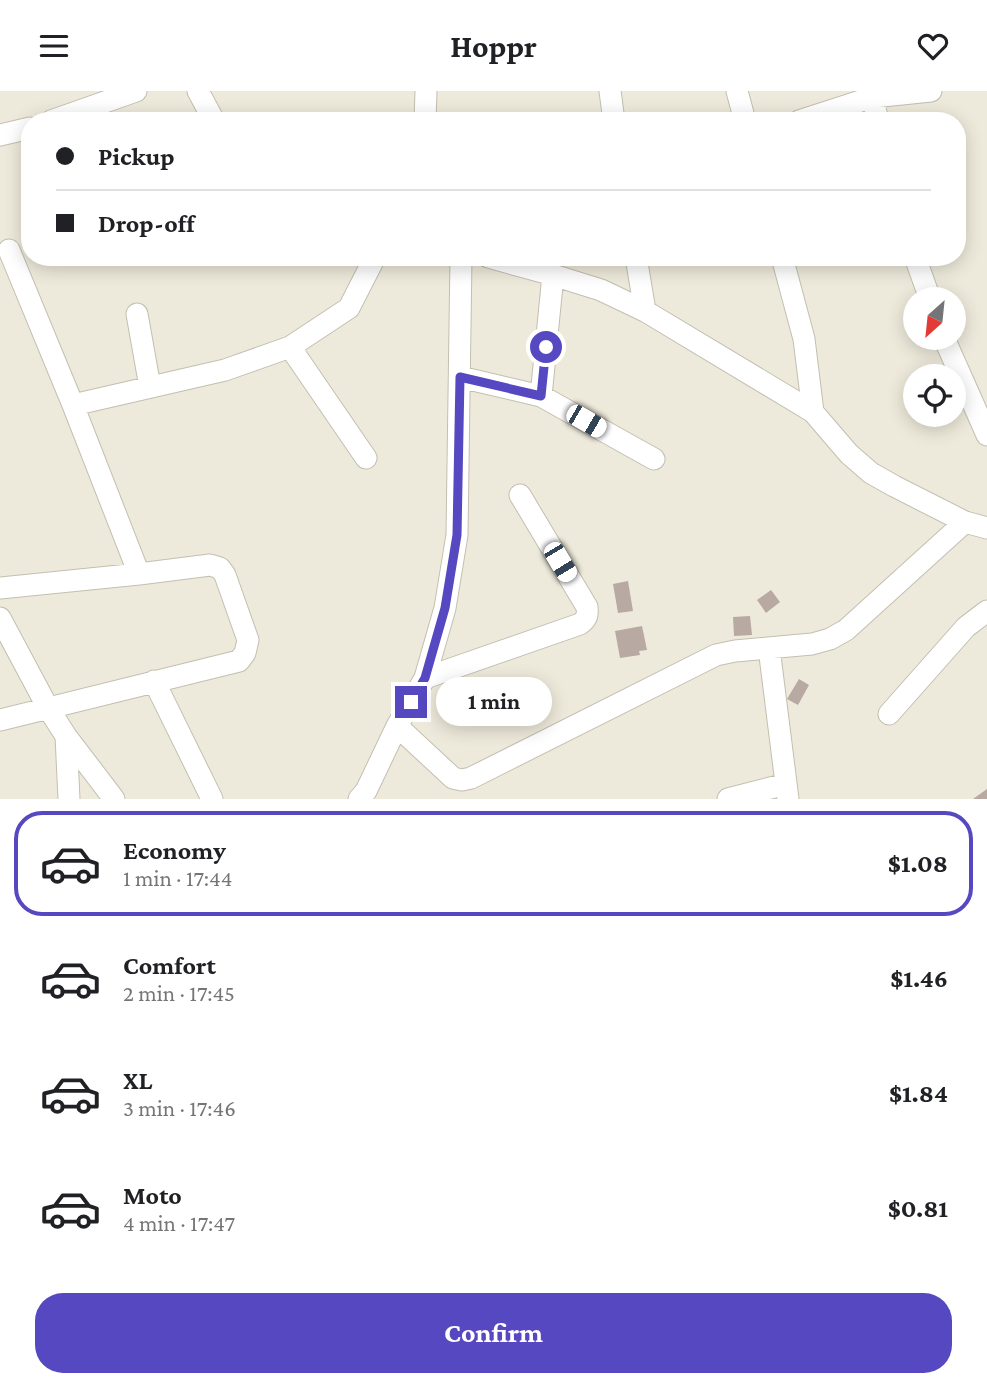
<!DOCTYPE html>
<meta charset="utf-8">
<style>
body{margin:0;font-family:"Crimson Pro",serif;background:#f2f2f2;color:#202124;height:100vh;display:flex;flex-direction:column;font-size:26px;white-space:nowrap}
*{box-sizing:border-box;margin:0}
p{font-size:23px;color:#757577}
.icon{flex:none;width:38px;height:38px;fill:none;stroke:currentColor;stroke-width:2;stroke-linecap:round;stroke-linejoin:round}
.map{position:relative;height:708px;overflow:hidden}
.drawer{display:flex;flex-direction:column;background:#fff;flex:1}
.drawer>*{flex:none}
.top-card{position:absolute;left:21px;top:21px;width:945px;height:154px;border-radius:28px;box-shadow:0 4px 18px #0003;display:grid;align-content:center;height:154px;padding:0 35px;background:#fff}
.needle{width:46px;rotate:207deg}
.tools{position:absolute;left:903px;top:196px;display:grid;gap:14px}
.tools a{display:grid;place-items:center;width:63px;height:63px;border-radius:50%;background:#fff;box-shadow:0 4px 18px #0003;font-size:35px}
.end{position:absolute;width:32px;height:32px;margin:-16px;border:9px solid #5548c0;background:#fff;box-shadow:0 0 0 4px #fff}
.from{border-radius:50%}
.bubble{position:absolute;height:49px;border-radius:24px;background:#fff;box-shadow:0 4px 18px #0003;font-size:23px;font-weight:700;line-height:49px;text-align:center}
.car{position:absolute;width:21px;height:42px;margin:-21px -10px;border-radius:9px;box-shadow:0 0 5px 2px #0007;background:linear-gradient(#fff 24%,#345 0 40%,#fff 0 76%,#345 0 86%,#fff 0)}
.top-card b{display:flex;align-items:center;gap:24px;height:66px;font-size:26px}
.top-card b+b{border-top:2px solid #e0e0e0}
.top-card i{width:18px;height:18px;background:#202124}
ul{padding:12px 0 0;list-style:none}
li{display:flex;align-items:center;gap:21px;height:105px;margin:0 14px 10px;padding:0 21px;border:4px solid transparent;border-radius:28px}
li div{flex:1}
li b{display:block;font-size:26px}
li em{font-style:normal;font-weight:700}
li.active{border-color:#5548c0}
li>.icon{width:63px;height:63px;stroke-width:1.5}
.primary-button{display:flex;gap:14px;margin-top:auto;padding:14px 35px}
.primary-button a{flex:1;height:80px;border-radius:28px;background:#5548c0;color:#fff;font-size:28px;font-weight:700;line-height:80px;text-align:center}
header{display:flex;justify-content:space-between;align-items:center;height:91px;padding:0 35px;background:#fff;font-size:32px;font-weight:700}
.map>svg:first-child{display:block}
.building{fill:#b8a9a2}
.lines{fill:none;stroke-linecap:round;stroke-linejoin:round}
.street-casing{stroke:#c3bfb0;stroke-width:23}
.street{stroke:#fff;stroke-width:21}
.route{stroke:#5548c0;stroke-width:9}
</style>
<header><svg class="icon" aria-label="menu" viewBox="0 0 24 24"><path d="M4 6h16M4 12h16M4 18h16"/></svg>Hoppr<svg class="icon" aria-label="heart" viewBox="0 0 24 24"><path d="M12 20l-8-8c-3-5 5-10 8-4 3-6 11-1 8 4z"/></svg></header>
<div class="map">
<svg width="987" height="708" viewBox="0 0 987 708">
<rect width="100%" height="100%" fill="#eeeadb"/>
<path class="building" d="M628 490 633 520 618 522 613 493Z
M771 499 780 511 766 522 757 509Z
M750 525 752 544 734 545 733 526Z
M642 535 647 559 639 560 640 564 620 567 615 540Z
M799 588 809 594 798 614 787 608Z
M987 698V708H973Z"/>
<g class="lines">
<g class="street-casing">
<path id="street" d="M198 0 214 30
M610 0 614 30
M737 0 745 30
M871 0 878 30
M51 30 136 0
M425 30 426 0
M799 30 873 6 931 0
M0 44 30 37
M9 159 73 314 139 483
M488 166 553 184 601 199 645 220 813 321 849 363 871 382 894 395 965 431 987 437
M636 166 645 220
M782 166 804 248 813 321
M915 166 930 208
M137 223 150 296
M944 247 987 344
M290 256 366 367
M460 286 541 305 654 368
M541 305 553 184
M73 314 225 279 290 256 349 217 375 166
M0 497 139 483 210 474 220 477 225 484 248 549 245 562 239 570 0 629
M0 527 48 617 66 645 114 708
M769 557 788 708
M425 587 580 533C587 528 588 524 587 516L520 404
M154 590 212 708
M889 623 966 536 987 520
M397 635 453 687 462 689 471 687 716 564 735 560 812 553 830 548 846 539 965 431
M66 645 69 708
M359 708 366 700 397 635 425 587 445 517 457 444 461 166
M728 708 786 693"/>
</g>
<use href="#street" class="street"/>
</g>
<g class="lines">
<path class="route" d="M411 611 425 587 445 517 457 444 460 286 541 305 546 256"/>
</g>
</svg>
<div class="tools">
<a><svg class="needle" viewBox="-14 -14 28 28"><path d="M0-13l5 13h-10z" fill="#e53935"/><path d="M0 13l5-13h-10z" fill="#757577"/></svg></a>
<a><svg class="icon" aria-label="locate" viewBox="0 0 24 24"><circle cx="12" cy="12" r="6"/><path d="M12 2v4M12 18v4M2 12h4M18 12h4"/></svg></a>
</div>
<i class="end from" style="left:546px;top:256px"></i>
<i class="end" style="left:411px;top:611px"></i>
<div class="bubble" style="left:436px;top:586px;width:116px">1 min</div>
<i class="car" style="left:586px;top:330px;rotate:120deg"></i>
<i class="car" style="left:560px;top:471px;rotate:149deg"></i>
<div class="top-card">
<b><i class="from"></i>Pickup</b>
<b><i></i>Drop-off</b>
</div>
</div>
<section class="drawer">
<ul>
<li class="active"><svg class="icon" aria-label="car" viewBox="0 0 24 24"><path d="M5 17H2v-5l4-1 3-4h7l3 4 3 1v5h-3M9 17h6M6 11h13"/><circle cx="7" cy="17" r="2"/><circle cx="17" cy="17" r="2"/></svg><div><b>Economy</b><p>1 min · 17:44</p></div><em>$1.08</em></li>
<li><svg class="icon" aria-label="car" viewBox="0 0 24 24"><path d="M5 17H2v-5l4-1 3-4h7l3 4 3 1v5h-3M9 17h6M6 11h13"/><circle cx="7" cy="17" r="2"/><circle cx="17" cy="17" r="2"/></svg><div><b>Comfort</b><p>2 min · 17:45</p></div><em>$1.46</em></li>
<li><svg class="icon" aria-label="car" viewBox="0 0 24 24"><path d="M5 17H2v-5l4-1 3-4h7l3 4 3 1v5h-3M9 17h6M6 11h13"/><circle cx="7" cy="17" r="2"/><circle cx="17" cy="17" r="2"/></svg><div><b>XL</b><p>3 min · 17:46</p></div><em>$1.84</em></li>
<li><svg class="icon" aria-label="car" viewBox="0 0 24 24"><path d="M5 17H2v-5l4-1 3-4h7l3 4 3 1v5h-3M9 17h6M6 11h13"/><circle cx="7" cy="17" r="2"/><circle cx="17" cy="17" r="2"/></svg><div><b>Moto</b><p>4 min · 17:47</p></div><em>$0.81</em></li>
</ul>
<div class="primary-button"><a>Confirm</a></div>
</section>
